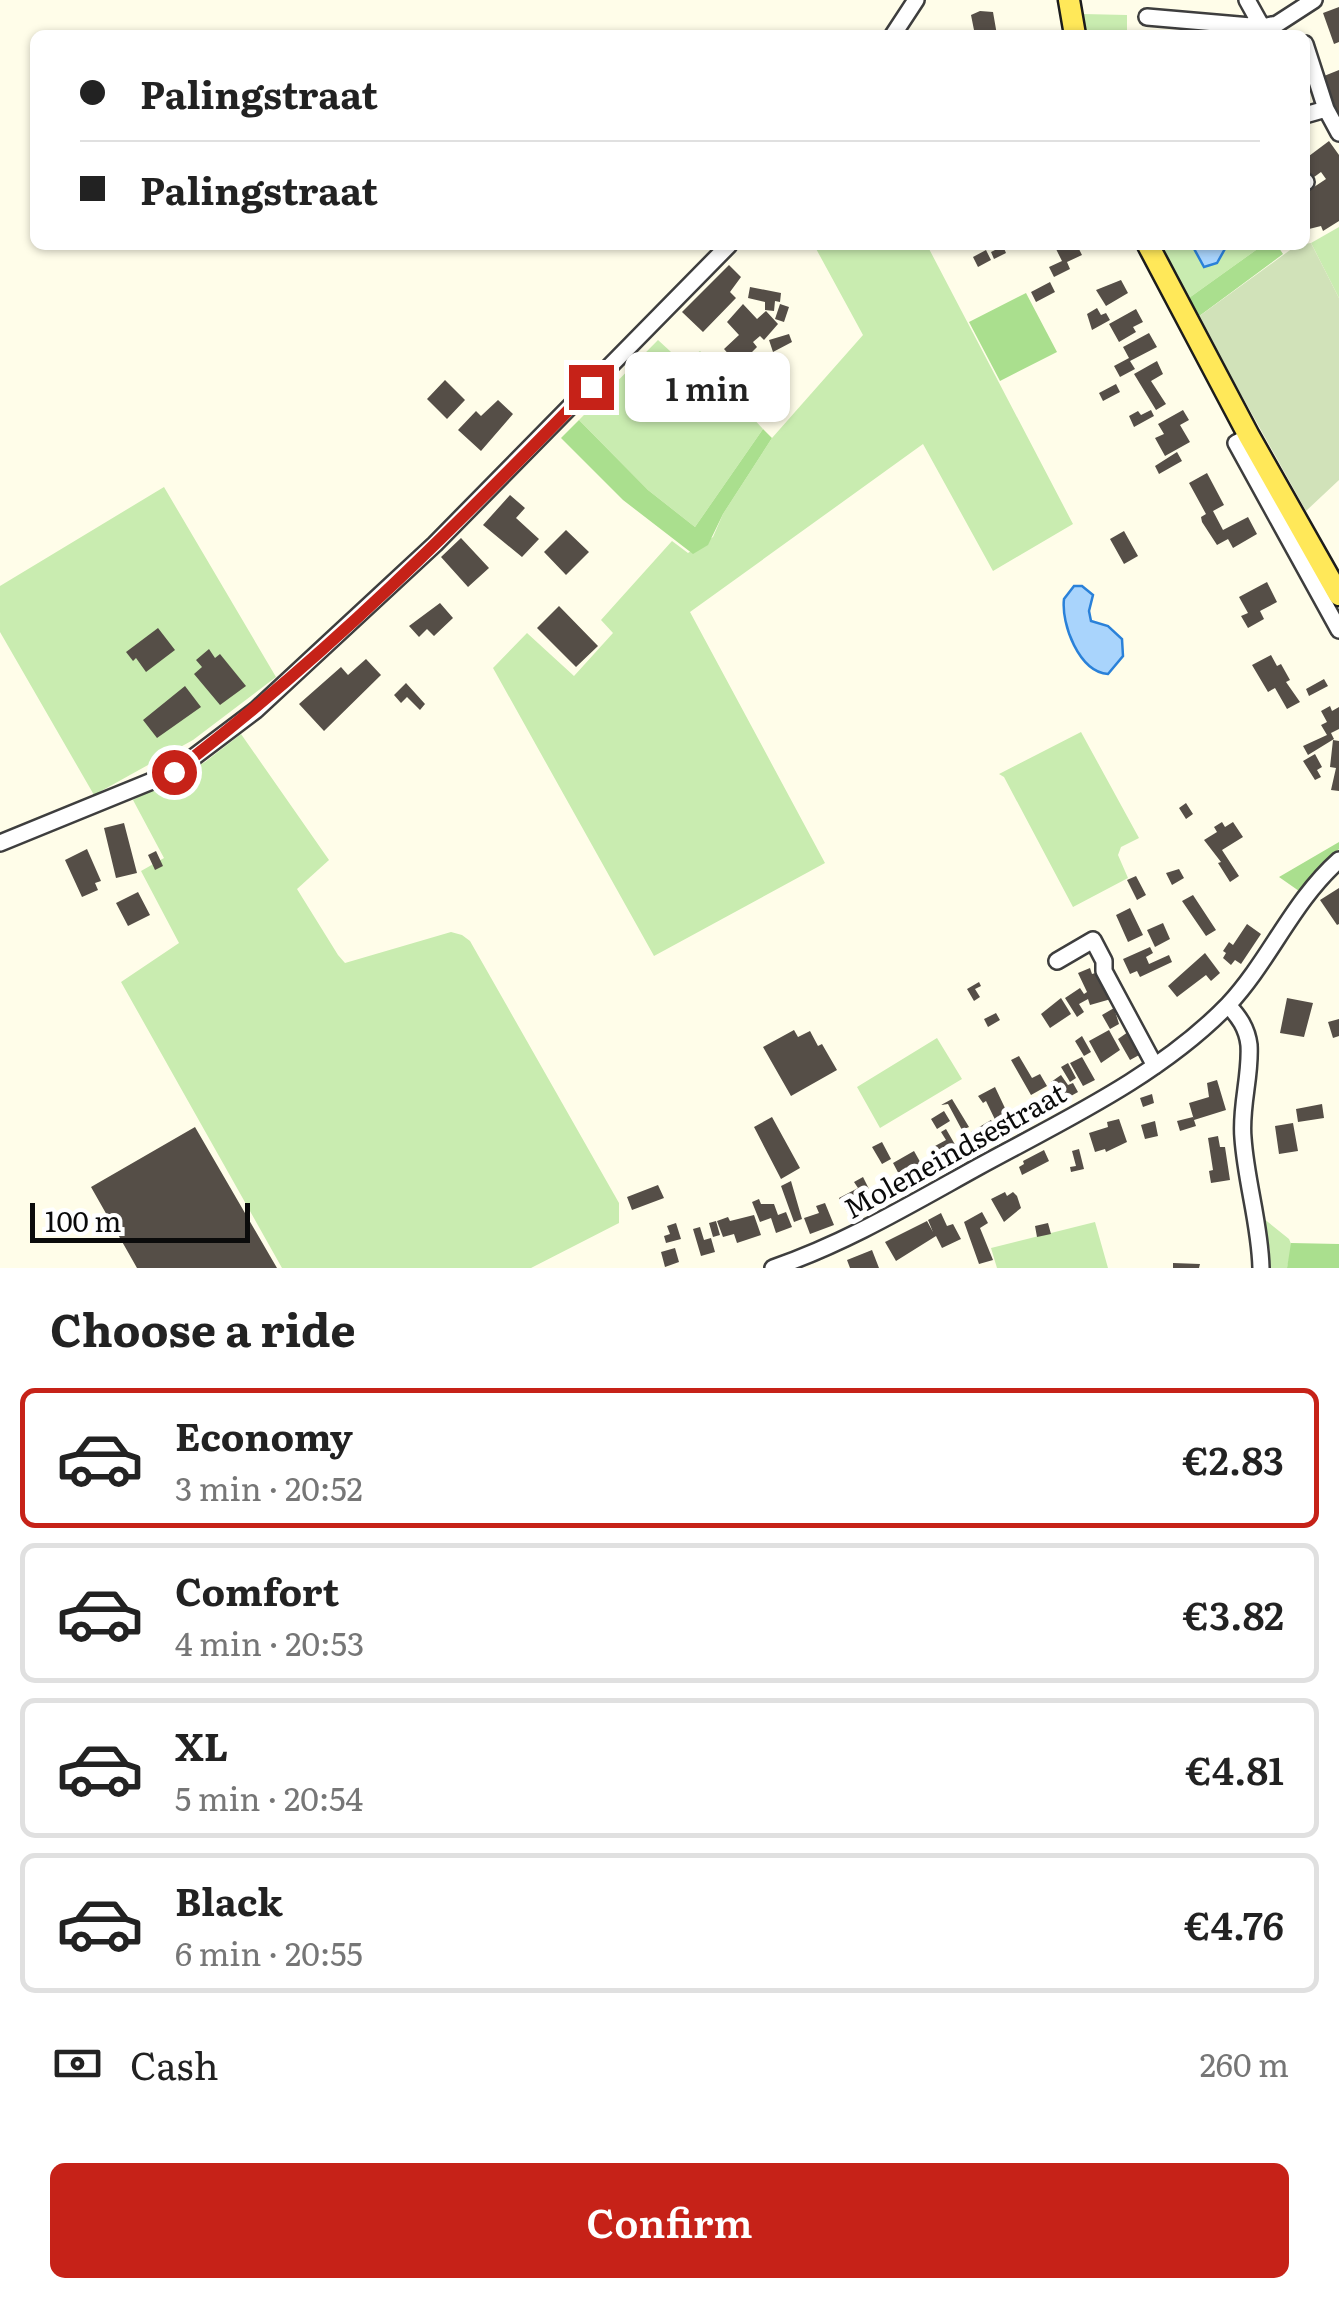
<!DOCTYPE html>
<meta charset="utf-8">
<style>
body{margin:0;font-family:Literata,serif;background:#f2f2f2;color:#222;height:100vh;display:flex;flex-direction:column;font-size:38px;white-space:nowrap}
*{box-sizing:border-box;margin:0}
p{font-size:32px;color:#767676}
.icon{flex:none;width:55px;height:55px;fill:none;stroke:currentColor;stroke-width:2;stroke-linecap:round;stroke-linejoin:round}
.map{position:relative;height:1268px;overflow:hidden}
.side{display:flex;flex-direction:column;background:#fff;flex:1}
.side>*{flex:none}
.top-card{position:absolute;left:30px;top:30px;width:1280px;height:220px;border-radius:15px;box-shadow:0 2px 8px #0004;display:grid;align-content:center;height:220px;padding:0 50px;background:#fff}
.scale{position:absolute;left:30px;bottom:25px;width:220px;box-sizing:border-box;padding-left:10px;border:5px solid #0b0b0b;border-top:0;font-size:28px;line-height:35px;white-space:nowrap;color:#0b0b0b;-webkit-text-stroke:8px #fff;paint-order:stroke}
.end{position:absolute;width:45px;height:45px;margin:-22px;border:12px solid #c62218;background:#fff;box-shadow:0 0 0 5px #fff}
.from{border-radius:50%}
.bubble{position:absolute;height:70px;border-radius:15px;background:#fff;box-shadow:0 2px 8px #0004;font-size:32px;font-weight:600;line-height:70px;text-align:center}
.top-card b{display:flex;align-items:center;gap:35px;height:95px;font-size:38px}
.top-card b+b{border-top:2px solid #e0e0e0}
.top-card i{width:25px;height:25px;background:#222}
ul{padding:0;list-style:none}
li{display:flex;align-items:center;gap:30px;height:140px;margin:0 20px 15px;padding:0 30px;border:5px solid #e0e0e0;border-radius:15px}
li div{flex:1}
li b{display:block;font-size:38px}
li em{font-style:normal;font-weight:600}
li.active{border-color:#c62218}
li>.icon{width:90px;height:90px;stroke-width:1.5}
h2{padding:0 50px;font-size:45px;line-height:120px}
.pay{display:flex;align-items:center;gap:25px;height:110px;padding:0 50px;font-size:38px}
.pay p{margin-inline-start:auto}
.button{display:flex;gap:20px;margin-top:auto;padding:20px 50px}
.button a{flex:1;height:115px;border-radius:15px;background:#c62218;color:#fff;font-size:40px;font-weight:600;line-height:115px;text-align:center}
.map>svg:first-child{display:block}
.green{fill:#c9ecb0}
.forest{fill:#aadf8e}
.cemetery{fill:#d1e2b9}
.water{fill:#a9d4fc;stroke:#2a81d9;stroke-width:2.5}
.building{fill:#554e47}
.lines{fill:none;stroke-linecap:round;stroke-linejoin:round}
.minor-casing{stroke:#3e3e3e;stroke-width:20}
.major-casing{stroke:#1c1c1c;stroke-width:25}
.minor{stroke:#fff;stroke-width:15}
.major{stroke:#ffe859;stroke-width:20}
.route{stroke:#c62218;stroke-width:12}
.labels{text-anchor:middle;stroke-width:10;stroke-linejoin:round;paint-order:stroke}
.street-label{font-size:28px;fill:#0b0b0b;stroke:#fff}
</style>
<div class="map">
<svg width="1339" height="1268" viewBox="0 0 1339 1268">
<rect width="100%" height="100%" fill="#fffde9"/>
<path class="green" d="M1083 14 1127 15V35H1085Z
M1339 227V298L1311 243Z
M814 245H927L1073 524 993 571 923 444 690 612 825 863 654 956 493 668 527 633 574 676 613 633 601 620 672 541 688 553 713 537 723 514 772 438 863 335Z
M1161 245H1263L1189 298Z
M658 340 683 363 700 351 727 376 723 386 763 429 695 527 648 490 579 420Z
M164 487 276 677 193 740 94 795 0 632V586Z
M1081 732 1139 838 1121 847 1118 855 1128 878 1073 907 1004 777 999 774Z
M241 734 329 860 297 889 338 955 345 963 451 932 462 935 470 941 619 1203V1223L531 1268H282L121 982 179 943 141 871 164 858 133 800 205 762Z
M937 1038 962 1079 880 1128 857 1087Z
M1263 1218 1289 1239 1292 1246 1287 1268H1269L1270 1250Z
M1095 1222 1108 1268H997L991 1248Z"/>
<path class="forest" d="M1263 245H1277L1283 254 1198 317 1189 298Z
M1026 293 1057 352 1000 381 969 322Z
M579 420 648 490 695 527 763 429 772 438 723 514 708 545 693 554 623 500 561 438Z
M1339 842V849L1299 891 1279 877Z
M1291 1243 1339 1244V1268H1287Z"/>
<path class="cemetery" d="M1311 243 1339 298V480L1306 511 1198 317 1297 245Z"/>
<path class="water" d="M1192 245H1226V247L1217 263 1204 267Z
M1074 586H1082L1093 595 1089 611 1091 621 1108 626 1122 639 1123 656 1108 674C1079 672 1061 624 1064 599Z"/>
<path class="building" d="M1339 7V42L1334 44 1323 13Z
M980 11 993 12 997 35H975L971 15Z
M1339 70V118H1338L1324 76Z
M1329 141 1339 155V221L1323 231 1321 226 1305 230V197L1310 196 1308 191 1326 179 1321 172 1310 180 1305 172V159Z
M1054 245H1077L1082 255 1067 262 1070 269 1054 277 1049 267 1062 261Z
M1003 246 1006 253 994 259 991 252Z
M986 250 991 260 978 267 973 257Z
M729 265 741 277 730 292 736 298 703 332 682 312Z
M1121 280 1128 293 1106 306 1096 290Z
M1050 282 1055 292 1036 302 1031 292Z
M750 287 781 293 780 302 775 301 774 311 765 310V302L748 298Z
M743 304 757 319 766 311 778 324 764 340 760 336 753 342 757 347 752 352 754 355 738 365 724 349 739 335 727 322Z
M780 304 789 307 784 322 775 319Z
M1097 308 1101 315 1106 313 1110 320 1092 330 1087 314Z
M1136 309 1143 322 1133 327 1136 332 1119 342 1109 324Z
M1149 333 1157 347 1130 361 1135 369 1120 377 1114 366 1129 358 1123 347Z
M789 334 792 342 773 352 769 340Z
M1157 361 1163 374 1151 381 1166 404 1156 410 1134 374Z
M445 380 465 400 447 419 427 399Z
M1116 384 1120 392 1103 401 1099 393Z
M498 400 513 414 481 451 458 430 476 411 481 416Z
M1151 410 1154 416 1134 427 1129 416 1138 411 1141 415Z
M1183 410 1189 420 1180 425 1190 442 1165 456 1155 438 1164 434 1158 424Z
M1177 452 1182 461 1159 474 1155 466Z
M1207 473 1224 505 1213 511 1223 530 1248 517 1257 534 1233 548 1228 539 1217 545 1202 522 1201 517 1206 514 1189 483Z
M510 495 525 508 516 518 539 539 522 557 483 525Z
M566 530 589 552 566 575 544 552Z
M1124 531 1138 556 1124 564 1110 539Z
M461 538 489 568 468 587 441 557Z
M1267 582 1277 602 1260 611 1264 619 1248 628 1241 616 1248 613 1239 597Z
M440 603 453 618 434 636 427 629 419 637 409 626Z
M559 606 598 646 576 667 537 628Z
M158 628 175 650 146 672 136 658 133 661 126 652Z
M209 649 215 658 220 654 246 686 220 705 194 674 202 667 196 660Z
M1271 655 1277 666 1281 664 1290 680 1286 682 1300 702 1287 709 1275 688 1268 692 1252 665Z
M366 659 381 675 324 731 299 704 341 667 348 675Z
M1324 679 1328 686 1309 696 1306 689Z
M406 683 425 704 420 710 407 697 401 703 394 695Z
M185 686 201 707 157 738 143 720Z
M1330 706 1332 711 1339 707V729L1331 733 1334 739 1308 755 1303 746 1327 735 1321 725 1327 722 1321 711Z
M1333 740 1339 741V791L1331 790 1336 768 1330 767Z
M1315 754 1322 767 1317 770 1321 777 1315 780 1303 761Z
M1186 803 1193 814 1186 819 1179 808Z
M1222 822 1225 827 1233 822 1243 837 1222 850 1239 876 1230 882 1218 863 1221 862 1204 840 1217 832 1214 827Z
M124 823 137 873 116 878 104 828Z
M87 849 101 881 95 883 98 890 82 897 65 860Z
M156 851 163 866 155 870 148 855Z
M1179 869 1184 878 1172 885 1166 873Z
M1136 876 1146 895 1137 900 1127 880Z
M1339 888V924L1337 925 1320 900Z
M138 892 150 915 128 926 116 903Z
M1193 895 1216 930 1206 936 1182 901Z
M1130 908 1143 935 1128 942 1116 915Z
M1163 923 1170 939 1155 947 1147 930Z
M1247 924 1261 934 1241 964 1235 960 1231 965 1223 958 1226 953 1223 951 1229 942 1233 945Z
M1150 947 1153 953 1146 957 1149 964 1169 955 1172 962 1140 977 1137 971 1130 974 1123 959Z
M1205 953 1220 973 1211 981 1206 975 1177 997 1168 986Z
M1090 968 1092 974 1099 972 1111 999 1090 1005 1088 999 1079 1004 1084 1012 1077 1017 1065 998 1080 988 1084 994 1087 992 1078 973Z
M979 982 981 986 975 989 980 997 974 1001 967 989Z
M1061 998 1071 1014 1050 1028 1041 1014Z
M1287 998 1313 1003 1304 1037 1280 1033Z
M1114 1008 1119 1024 1110 1029 1102 1015Z
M996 1013 1000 1020 988 1027 984 1019Z
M1339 1019V1036L1333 1038 1328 1022Z
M794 1030 798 1037 810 1031 818 1046 822 1044 837 1070 791 1096 763 1047Z
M1109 1030 1120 1050 1101 1063 1089 1041Z
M1128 1032 1141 1054 1130 1060 1118 1039Z
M1082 1036 1091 1052 1084 1056 1075 1041Z
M1019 1056 1032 1078 1040 1074 1047 1086 1031 1095 1011 1060Z
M1082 1057 1095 1080 1083 1086 1070 1063Z
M1068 1063 1076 1078 1070 1082 1061 1067Z
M1061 1075 1068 1085 1073 1083 1078 1092 1062 1101 1051 1082Z
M1217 1080 1226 1110 1194 1120 1189 1103 1209 1097 1207 1083Z
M995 1087 1013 1125 1001 1132 986 1101 983 1103 978 1096Z
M1152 1094 1154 1103 1143 1107 1140 1098Z
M952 1099 969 1127 962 1130 948 1104 941 1105Z
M1322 1104 1324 1118 1298 1122 1296 1109Z
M944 1111 950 1121 937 1129 931 1119Z
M772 1117 800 1168 781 1179 754 1127Z
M1193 1117 1196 1126 1180 1131 1177 1121Z
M1119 1119 1127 1142 1106 1152 1105 1149 1095 1152 1089 1133 1108 1127 1107 1122Z
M991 1120 999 1134 979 1146 971 1132Z
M1155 1121 1158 1136 1145 1139 1141 1125Z
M1293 1123 1298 1151 1279 1154 1275 1126Z
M195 1127 277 1268H137L91 1187Z
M946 1129 957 1148 941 1156 935 1146 946 1140 941 1132Z
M1218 1136 1220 1147H1225L1230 1180 1211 1183 1209 1171 1213 1170 1208 1138Z
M882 1142 891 1159 882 1164 872 1147Z
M1079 1149 1084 1169 1071 1172 1070 1167 1076 1166 1072 1151Z
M1044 1150 1049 1161 1022 1175 1019 1167 1024 1164 1023 1161Z
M914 1151 923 1167 901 1178 893 1163Z
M863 1177 871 1193 862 1198 867 1208 850 1217 839 1198 858 1188 854 1182Z
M791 1181 802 1219 794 1222 781 1186Z
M658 1185 664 1198 632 1210 627 1197Z
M1005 1192 1007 1196 1013 1192 1017 1196 1021 1208 1004 1222 991 1199Z
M759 1199 761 1204H774L778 1215 786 1212 792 1227 776 1233 771 1218 760 1222 752 1202Z
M825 1203 834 1225 810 1234 804 1218 819 1213 816 1206Z
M982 1212 988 1223 980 1228 993 1260 979 1264 964 1222Z
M941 1213 947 1226 953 1224 961 1239 942 1248 936 1236 896 1261 885 1242 927 1221 933 1232 928 1220Z
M754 1215 761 1235 737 1243 734 1234 723 1237 717 1221 728 1217 730 1221Z
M716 1221 720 1235 713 1237 709 1223Z
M676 1223 681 1239 666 1243 664 1236 670 1234 667 1226Z
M1048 1223 1051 1234 1037 1237 1035 1226Z
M700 1227 704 1240 711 1238 715 1252 701 1256 693 1229Z
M675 1248 679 1262 665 1267 661 1252Z
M872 1250 879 1268H850L847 1260Z
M1173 1263 1200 1264 1199 1268H1173Z"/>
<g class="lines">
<g class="minor-casing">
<path id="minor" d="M1247 0 1262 27 1277 24 1314 0
M1147 17 1262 27
M893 35 916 0
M1305 44 1326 109 1339 133
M1305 115 1326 109
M1305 181 1306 182
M1249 436 1236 443 1339 630
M0 843 174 772 256 710 435 544 729 245
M1057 961 1093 940 1104 961V971L1155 1066
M1228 1005C1239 1017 1247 1028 1249 1045 1251 1076 1240 1107 1243 1138 1246 1182 1260 1224 1261 1268
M773 1268C846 1243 911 1204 978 1167 1064 1120 1159 1076 1228 1005 1270 960 1292 902 1339 860"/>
</g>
<g class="major-casing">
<path id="major" d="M1069 0 1075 35
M1148 245 1249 436 1339 595"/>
</g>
<use href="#minor" class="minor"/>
<use href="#major" class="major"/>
</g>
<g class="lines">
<path class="route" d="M174 772C325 658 459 523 591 387"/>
</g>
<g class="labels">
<g class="street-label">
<text transform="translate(955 1151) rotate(-29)" y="10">Moleneindsestraat</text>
</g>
</g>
</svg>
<div class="scale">100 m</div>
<i class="end from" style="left:174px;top:772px"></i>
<i class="end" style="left:591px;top:387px"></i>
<div class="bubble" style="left:625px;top:352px;width:165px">1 min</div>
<div class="top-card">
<b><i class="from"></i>Palingstraat</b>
<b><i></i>Palingstraat</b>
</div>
</div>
<section class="side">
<h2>Choose a ride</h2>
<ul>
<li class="active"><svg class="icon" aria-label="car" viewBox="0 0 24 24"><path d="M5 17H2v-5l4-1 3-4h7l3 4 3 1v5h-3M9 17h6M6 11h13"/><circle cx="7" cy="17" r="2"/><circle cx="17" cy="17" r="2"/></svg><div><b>Economy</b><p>3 min · 20:52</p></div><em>€2.83</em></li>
<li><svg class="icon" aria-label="car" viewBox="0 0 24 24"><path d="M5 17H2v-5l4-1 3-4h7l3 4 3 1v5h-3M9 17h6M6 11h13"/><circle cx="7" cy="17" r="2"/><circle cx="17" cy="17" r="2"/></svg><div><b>Comfort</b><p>4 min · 20:53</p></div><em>€3.82</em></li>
<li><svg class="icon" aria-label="car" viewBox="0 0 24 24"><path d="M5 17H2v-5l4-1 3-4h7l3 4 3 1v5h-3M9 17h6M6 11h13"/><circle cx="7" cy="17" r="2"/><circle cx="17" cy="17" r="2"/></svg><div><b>XL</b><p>5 min · 20:54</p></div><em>€4.81</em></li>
<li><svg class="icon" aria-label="car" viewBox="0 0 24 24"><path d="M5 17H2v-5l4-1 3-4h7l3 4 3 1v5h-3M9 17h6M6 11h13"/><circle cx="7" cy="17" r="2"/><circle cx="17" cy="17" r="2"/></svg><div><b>Black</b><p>6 min · 20:55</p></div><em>€4.76</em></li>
</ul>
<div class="pay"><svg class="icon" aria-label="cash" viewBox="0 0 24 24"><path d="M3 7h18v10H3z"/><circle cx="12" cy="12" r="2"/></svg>Cash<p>260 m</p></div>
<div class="button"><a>Confirm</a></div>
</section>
